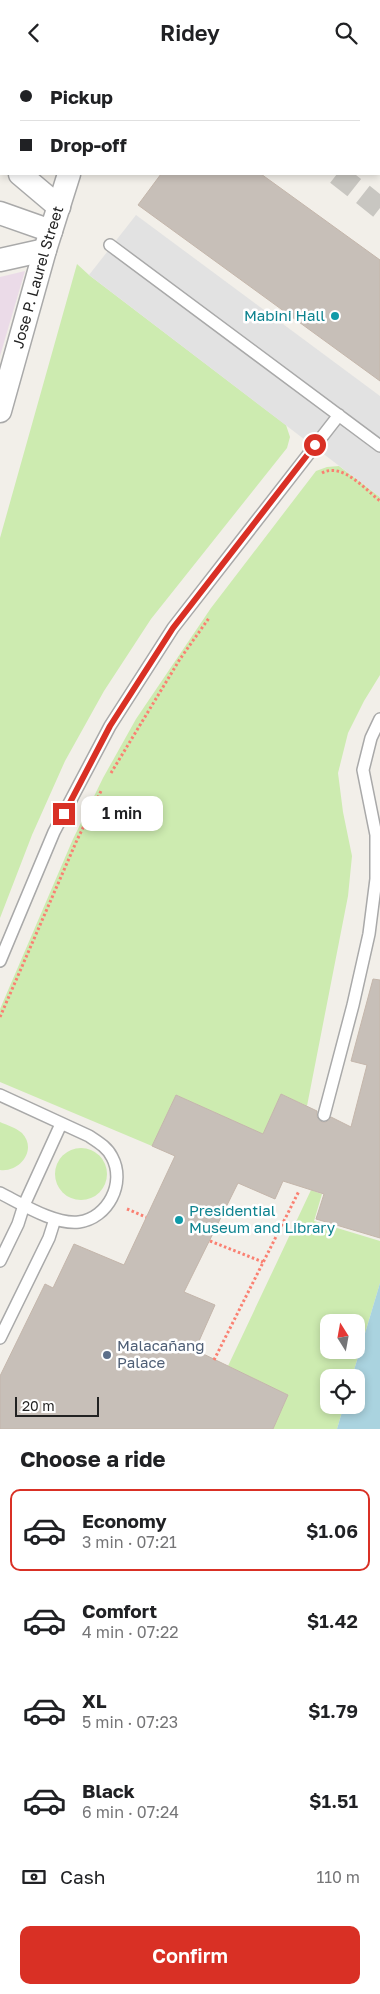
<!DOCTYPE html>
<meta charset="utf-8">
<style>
body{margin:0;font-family:"Golos Text",sans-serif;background:#f6f6f6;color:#202124;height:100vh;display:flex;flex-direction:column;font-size:19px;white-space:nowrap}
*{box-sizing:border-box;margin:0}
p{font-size:16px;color:#757577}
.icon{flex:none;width:28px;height:28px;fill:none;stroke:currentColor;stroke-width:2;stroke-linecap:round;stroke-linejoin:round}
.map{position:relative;height:1364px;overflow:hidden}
.sheet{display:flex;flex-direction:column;background:#fff;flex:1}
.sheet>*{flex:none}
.top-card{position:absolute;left:0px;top:0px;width:380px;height:110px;box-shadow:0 2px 8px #0003;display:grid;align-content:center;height:110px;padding:0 20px;background:#fff}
.needle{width:32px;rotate:349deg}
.fabs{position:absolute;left:320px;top:1249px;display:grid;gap:10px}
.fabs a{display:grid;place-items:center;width:45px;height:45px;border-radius:10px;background:#fff;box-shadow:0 2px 8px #0003;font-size:25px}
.scale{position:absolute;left:15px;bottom:12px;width:84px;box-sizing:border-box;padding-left:5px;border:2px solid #222;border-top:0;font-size:14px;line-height:18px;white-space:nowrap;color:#222;-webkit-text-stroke:4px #fff;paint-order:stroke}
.end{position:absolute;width:22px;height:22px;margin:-11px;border:6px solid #d93025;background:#fff;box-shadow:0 0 0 2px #fff}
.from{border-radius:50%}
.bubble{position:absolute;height:35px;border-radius:10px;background:#fff;box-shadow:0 2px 8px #0003;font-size:16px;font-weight:600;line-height:35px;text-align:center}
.top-card b{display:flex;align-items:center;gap:18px;height:48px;font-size:19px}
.top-card b+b{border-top:1px solid #e0e0e0}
.top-card i{width:12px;height:12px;background:#202124}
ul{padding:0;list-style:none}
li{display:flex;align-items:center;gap:15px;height:82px;margin:0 10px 8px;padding:0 10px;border:2px solid transparent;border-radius:10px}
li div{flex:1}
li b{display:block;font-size:19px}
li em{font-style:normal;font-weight:600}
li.active{border-color:#d93025}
li>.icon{width:45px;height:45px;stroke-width:1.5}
h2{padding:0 20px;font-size:22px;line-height:60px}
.pay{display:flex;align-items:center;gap:12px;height:55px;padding:0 20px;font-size:19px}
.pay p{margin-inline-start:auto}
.cta{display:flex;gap:10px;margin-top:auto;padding:10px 20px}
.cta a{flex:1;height:58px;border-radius:10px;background:#d93025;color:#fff;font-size:20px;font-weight:600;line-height:58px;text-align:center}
header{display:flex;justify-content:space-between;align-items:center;height:65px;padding:0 20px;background:#fff;font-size:22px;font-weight:600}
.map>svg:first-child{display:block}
.industrial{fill:#ebdbe8}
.education{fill:#ffffe5}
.grass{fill:#cdebb0;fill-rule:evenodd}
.parking{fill:#e2e2e2}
.water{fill:#aad3df}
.building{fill:#c7bfb8;stroke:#c4b6ab}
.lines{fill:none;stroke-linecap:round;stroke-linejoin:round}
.street-tunnel{stroke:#c8c6c1;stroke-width:22;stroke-dasharray:22 11;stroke-linecap:butt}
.lane-casing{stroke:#a9a9a9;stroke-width:14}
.street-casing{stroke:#a9a9a9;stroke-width:25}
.path{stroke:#fa8072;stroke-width:3;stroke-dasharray:2.5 2.5;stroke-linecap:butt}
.lane{stroke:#fff;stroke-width:11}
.street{stroke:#fff;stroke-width:22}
.route{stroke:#d93025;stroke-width:6}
.culture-dot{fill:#0f9aa8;stroke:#fff;stroke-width:2}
.service-dot{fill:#5c6f8a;stroke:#fff;stroke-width:2}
.labels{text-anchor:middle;stroke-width:5;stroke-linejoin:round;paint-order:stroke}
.street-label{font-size:15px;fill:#222;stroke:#fff}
.culture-label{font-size:15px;fill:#0d838f;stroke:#fff;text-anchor:end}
.service-label{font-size:15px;fill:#4e5e75;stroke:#fff;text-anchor:start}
</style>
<header><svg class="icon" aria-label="back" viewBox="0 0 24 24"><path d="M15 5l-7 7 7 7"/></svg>Ridey<svg class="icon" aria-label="search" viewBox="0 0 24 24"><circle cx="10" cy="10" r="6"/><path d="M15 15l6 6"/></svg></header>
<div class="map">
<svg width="380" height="1364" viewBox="0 0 380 1364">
<rect width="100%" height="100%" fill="#f2efe9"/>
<path class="industrial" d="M25 206 0 291V212Z"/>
<path class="education" d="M0 0H72L1 1V26Z"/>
<path class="grass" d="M77 199 89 210 286 360 290 372 287 383 151 554 104 626 65 696 32 770 0 853V473Z
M339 401 380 432V610L364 636 348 668 338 708 343 747 352 791 348 831 307 1041 281 1029 263 1069 176 1030 152 1081 0 1017V944L73 774 103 713 136 654 211 543 316 406 327 402Z
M0 1057C7 1060 16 1063 22 1068 38 1085 19 1108 0 1105Z
M55 1109a26 26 0 1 1 52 0a26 26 0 1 1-52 0Z
M311 1125 322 1129 314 1156 380 1176V1218L352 1312H329V1340H344L337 1364H273L288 1330 228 1301ZM329 1258H356V1285H329Z"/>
<path class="parking" d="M136 150 380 331V432L89 210Z"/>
<path class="water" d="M380 1218V1364H337L344 1340H356V1312H352Z"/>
<path class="building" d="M161 109H261L380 195V316L138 140Z
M373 914 380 915V1173L316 1154 324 1129 283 1116 275 1134 238 1118 184 1227 215 1240 195 1285 288 1330 273 1364H0V1311L45 1219 53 1223 74 1179 124 1200 175 1091 152 1081 176 1030 263 1069 281 1029 317 1046V1052L322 1057H326L331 1052 351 1062 367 1000 351 996Z"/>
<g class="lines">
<path class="street-tunnel" d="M199 0 200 1
M337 109 380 143"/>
<g class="lane-casing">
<path id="lane" d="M110 180 380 381
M0 896 54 767 110 661 173 563 339 350
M0 1030 89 1071C98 1077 107 1082 112 1092 126 1118 108 1153 79 1157 55 1160 22 1139 0 1128
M324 1050 353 940 369 869 376 814V770L363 705 371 673 380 654
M0 1196 18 1159 24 1140 61 1059
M0 1273 49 1173 55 1154"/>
</g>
<g class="street-casing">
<g id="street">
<path d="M102 1V0"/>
<path d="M0 94 1 95"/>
<path d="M20 109 59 142"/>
<path d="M0 148 51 166"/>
<path d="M0 195 45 185"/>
<path id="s1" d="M0 346 45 185 69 109"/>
</g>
</g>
<path class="path" d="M322 408C342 397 365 424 380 436
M111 708 180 594 209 553
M0 952 77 775 102 724
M127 1144 146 1152
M210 1176 263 1197
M214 1295 299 1126"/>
<use href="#lane" class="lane"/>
<use href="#street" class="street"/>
</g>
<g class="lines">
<path class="route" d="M64 749 110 661 173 563 315 380"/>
</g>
<g class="culture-dot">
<circle cx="335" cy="251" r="5"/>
<circle cx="179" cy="1155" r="5"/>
</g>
<circle class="service-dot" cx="107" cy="1290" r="5"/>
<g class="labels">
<g class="street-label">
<text dy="5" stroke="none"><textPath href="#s1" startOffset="139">Jose P. Laurel Street</textPath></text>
</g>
<g class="culture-label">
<text x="325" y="256">Mabini Hall</text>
<text x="189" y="1151" text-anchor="start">Presidential<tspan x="189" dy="17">Museum and Library</tspan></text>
</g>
<g class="service-label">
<text x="117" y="1286">Malacañang<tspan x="117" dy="17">Palace</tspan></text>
</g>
</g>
</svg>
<div class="fabs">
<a><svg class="needle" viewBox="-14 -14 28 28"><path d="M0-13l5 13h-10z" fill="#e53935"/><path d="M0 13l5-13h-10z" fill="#757577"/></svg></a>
<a><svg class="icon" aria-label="locate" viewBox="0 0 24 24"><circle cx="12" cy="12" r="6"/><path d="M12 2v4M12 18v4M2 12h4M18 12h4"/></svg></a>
</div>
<div class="scale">20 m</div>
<i class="end from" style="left:315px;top:380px"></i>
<i class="end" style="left:64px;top:749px"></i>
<div class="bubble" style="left:81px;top:731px;width:82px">1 min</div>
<div class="top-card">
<b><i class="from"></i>Pickup</b>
<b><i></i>Drop-off</b>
</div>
</div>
<section class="sheet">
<h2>Choose a ride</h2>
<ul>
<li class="active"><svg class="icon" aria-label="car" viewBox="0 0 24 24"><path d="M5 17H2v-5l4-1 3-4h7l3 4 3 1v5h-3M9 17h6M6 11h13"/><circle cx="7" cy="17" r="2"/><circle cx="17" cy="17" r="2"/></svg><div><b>Economy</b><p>3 min · 07:21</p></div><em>$1.06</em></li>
<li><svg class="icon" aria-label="car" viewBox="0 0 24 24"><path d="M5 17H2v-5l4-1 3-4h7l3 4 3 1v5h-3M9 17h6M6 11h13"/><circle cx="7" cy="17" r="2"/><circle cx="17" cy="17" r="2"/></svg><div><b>Comfort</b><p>4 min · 07:22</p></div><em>$1.42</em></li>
<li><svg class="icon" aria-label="car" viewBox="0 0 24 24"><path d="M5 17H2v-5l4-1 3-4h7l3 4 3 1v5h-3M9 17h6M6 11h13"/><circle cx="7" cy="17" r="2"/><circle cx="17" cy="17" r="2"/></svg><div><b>XL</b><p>5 min · 07:23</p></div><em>$1.79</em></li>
<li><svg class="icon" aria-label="car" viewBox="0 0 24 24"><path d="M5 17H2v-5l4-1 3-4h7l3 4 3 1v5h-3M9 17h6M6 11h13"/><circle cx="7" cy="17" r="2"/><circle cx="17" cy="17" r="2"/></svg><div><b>Black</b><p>6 min · 07:24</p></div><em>$1.51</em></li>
</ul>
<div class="pay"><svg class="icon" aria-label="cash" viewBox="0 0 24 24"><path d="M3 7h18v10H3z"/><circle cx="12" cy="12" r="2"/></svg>Cash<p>110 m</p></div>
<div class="cta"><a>Confirm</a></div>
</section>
